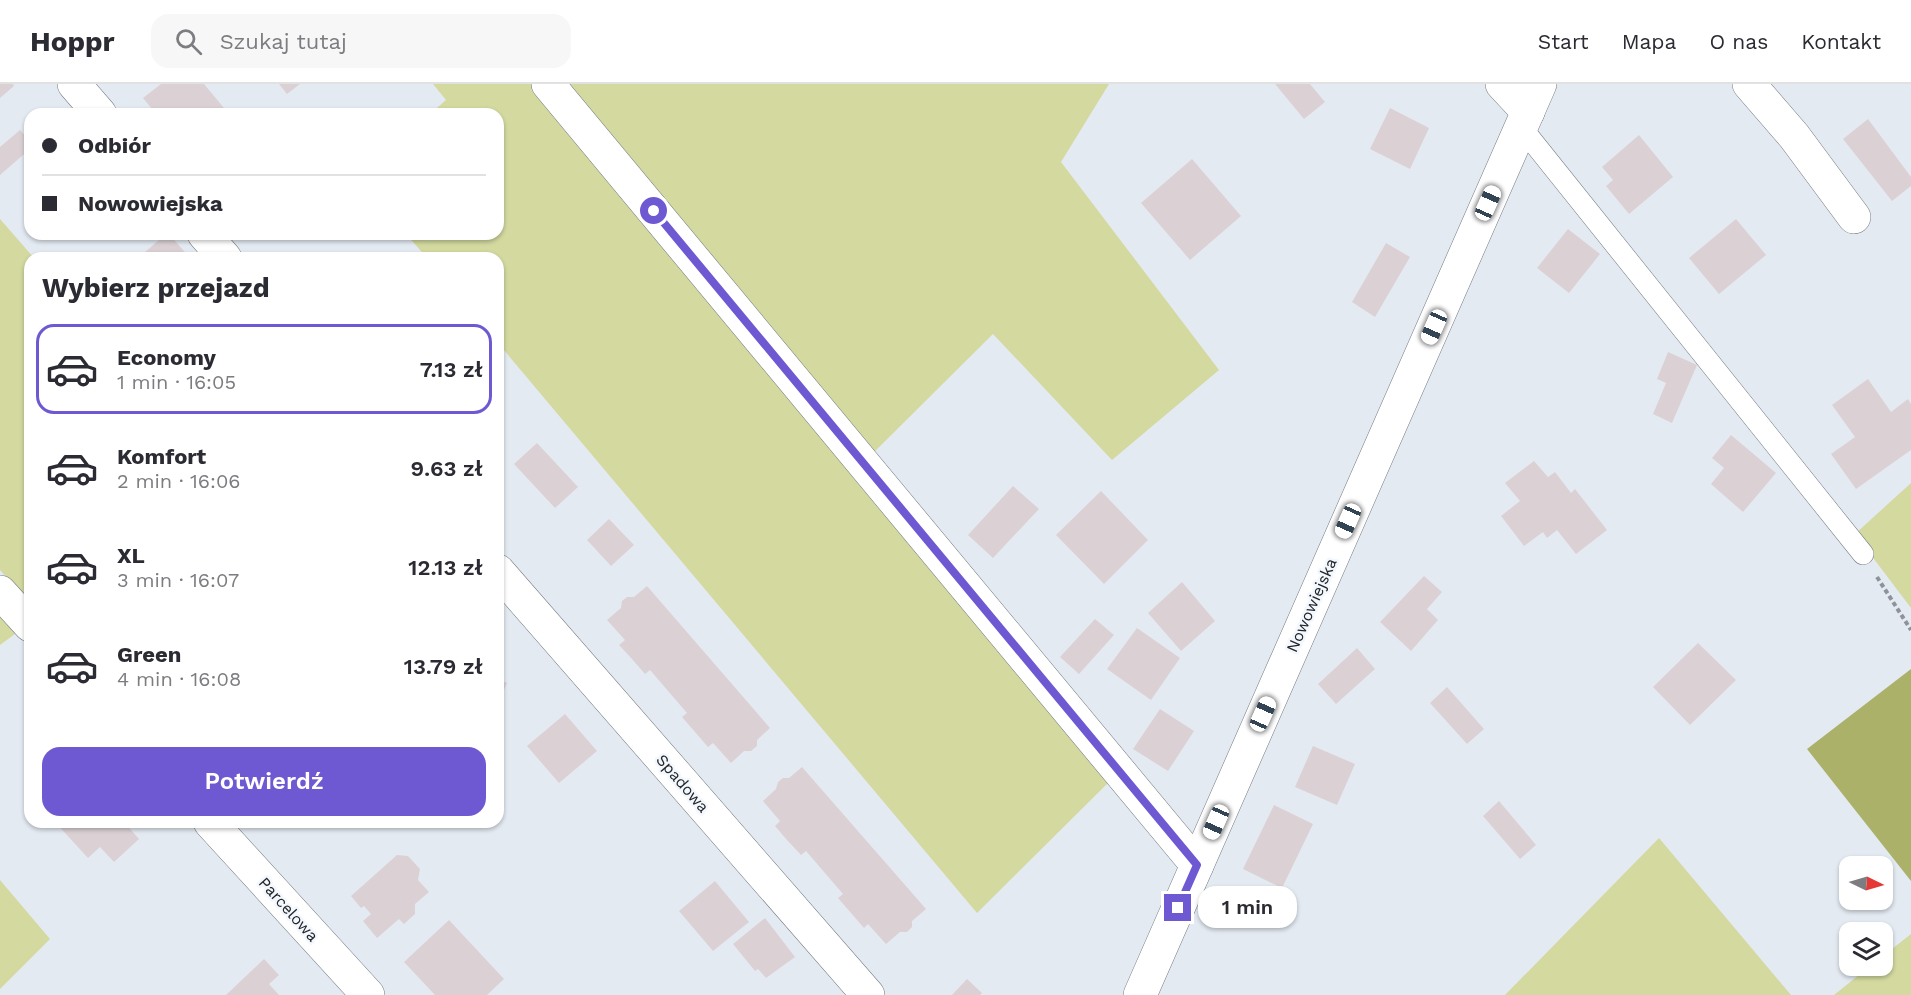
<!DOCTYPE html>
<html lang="pl">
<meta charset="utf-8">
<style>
body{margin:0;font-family:"Work Sans",sans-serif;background:#f7f7f7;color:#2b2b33;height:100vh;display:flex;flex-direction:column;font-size:22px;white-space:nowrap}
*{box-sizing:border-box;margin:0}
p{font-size:20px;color:#7c7c81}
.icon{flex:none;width:33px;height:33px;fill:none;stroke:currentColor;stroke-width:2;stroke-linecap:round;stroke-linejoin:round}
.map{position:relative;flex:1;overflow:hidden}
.drawer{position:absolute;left:24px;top:168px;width:480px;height:576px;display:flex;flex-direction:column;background:#fff;border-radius:18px;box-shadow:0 2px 4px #0004}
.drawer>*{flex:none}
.top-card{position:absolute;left:24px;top:24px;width:480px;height:132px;border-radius:18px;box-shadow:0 2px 4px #0004;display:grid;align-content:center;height:132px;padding:0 18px;background:#fff}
.needle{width:39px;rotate:95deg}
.buttons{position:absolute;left:1839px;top:772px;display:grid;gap:12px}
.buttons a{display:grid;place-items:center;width:54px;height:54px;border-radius:12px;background:#fff;box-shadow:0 2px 4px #0004;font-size:30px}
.end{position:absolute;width:27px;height:27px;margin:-14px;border:8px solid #6f59d3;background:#fff;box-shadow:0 0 0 3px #fff}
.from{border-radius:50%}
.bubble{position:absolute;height:42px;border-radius:18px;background:#fff;box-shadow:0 2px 4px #0004;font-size:20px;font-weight:600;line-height:42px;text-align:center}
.car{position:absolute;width:18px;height:36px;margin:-18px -9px;border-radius:8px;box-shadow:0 0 4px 2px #0007;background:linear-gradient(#fff 24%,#345 0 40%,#fff 0 76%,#345 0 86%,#fff 0)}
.top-card b{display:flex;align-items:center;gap:21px;height:57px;font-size:22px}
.top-card b+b{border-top:2px solid #e1e1e2}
.top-card i{width:15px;height:15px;background:#2b2b33}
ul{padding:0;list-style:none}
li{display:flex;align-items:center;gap:18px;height:90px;margin:0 12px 9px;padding:0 6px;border:3px solid transparent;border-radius:18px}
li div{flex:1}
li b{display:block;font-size:22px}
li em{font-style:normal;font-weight:600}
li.selected{border-color:#6f59d3}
li>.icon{width:54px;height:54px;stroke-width:1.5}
h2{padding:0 18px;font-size:27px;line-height:72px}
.cta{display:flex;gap:12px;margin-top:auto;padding:12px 18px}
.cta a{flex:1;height:69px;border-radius:18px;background:#6f59d3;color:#fff;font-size:24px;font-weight:600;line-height:69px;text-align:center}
header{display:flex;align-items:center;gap:36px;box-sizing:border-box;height:84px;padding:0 30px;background:#fff;border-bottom:2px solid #e1e1e2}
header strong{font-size:28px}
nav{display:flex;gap:33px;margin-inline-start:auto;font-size:21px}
.search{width:420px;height:54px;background:#f7f7f7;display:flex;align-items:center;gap:15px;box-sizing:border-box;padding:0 21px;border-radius:18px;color:#7c7c81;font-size:22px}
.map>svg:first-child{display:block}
.green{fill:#d3d99f}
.forest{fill:#abb169}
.building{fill:#dbd1d5}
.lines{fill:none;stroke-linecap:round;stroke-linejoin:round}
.service-casing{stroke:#757a81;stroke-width:22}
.minor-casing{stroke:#757a81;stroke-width:34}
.tertiary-casing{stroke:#757a81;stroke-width:34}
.path{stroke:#8f9399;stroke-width:4;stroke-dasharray:4.5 3;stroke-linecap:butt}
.service{stroke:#fff;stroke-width:21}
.minor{stroke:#fff;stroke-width:33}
.tertiary{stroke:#fff;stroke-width:33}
.route{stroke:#6f59d3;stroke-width:8}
.labels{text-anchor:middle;stroke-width:5;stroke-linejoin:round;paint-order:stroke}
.street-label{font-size:16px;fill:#222427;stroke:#f3f7fe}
</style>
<header>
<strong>Hoppr</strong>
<div class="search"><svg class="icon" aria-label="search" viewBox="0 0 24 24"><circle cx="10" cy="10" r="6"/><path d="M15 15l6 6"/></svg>Szukaj tutaj</div>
<nav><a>Start</a><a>Mapa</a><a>O nas</a><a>Kontakt</a></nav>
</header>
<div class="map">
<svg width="1911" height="911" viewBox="0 0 1911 911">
<rect width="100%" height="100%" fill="#e4eaf2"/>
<path class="green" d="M433 0H1109L1061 78 1219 286 1112 376 993 250 851 391 1109 698 977 829 498 259V174H427L406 150H498V30H430L446 16Z
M0 135 34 174H30V520L0 486Z
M1911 399V524L1855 450Z
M0 526 19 547 0 561Z
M1659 754 1791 911H1505Z
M0 796 50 855 0 905Z
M1911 850V911H1834L1870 882H1882L1883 872Z"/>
<path class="forest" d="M1911 585V797L1807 665Z"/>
<path class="building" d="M0 0H13L14 2 0 14Z
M161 0H204L229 30H156L143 14Z
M279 0H300L287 10Z
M1275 0H1310L1325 18 1304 35Z
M1390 24 1429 44 1410 85 1370 65Z
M1868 35 1911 93V102L1892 117 1843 55Z
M20 46 30 57V65L0 91V63Z
M1639 51 1673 93 1629 130 1606 102 1613 96 1602 83Z
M1192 75 1241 132 1190 176 1141 119Z
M1736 135 1766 171 1719 210 1689 174Z
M1568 145 1600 170 1569 209 1537 184Z
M166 150H169L190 174H138Z
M253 150H267L257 156Z
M1386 159 1410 173 1375 233 1352 218Z
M1668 268 1697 281 1672 339 1653 330 1666 299 1657 295Z
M1868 295 1891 328 1908 315 1911 320V366L1856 405 1831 370 1855 353 1832 321Z
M1731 351 1776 389 1743 428 1711 400 1724 384 1712 374Z
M537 359 578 403 555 424 514 380Z
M1534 377 1548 393 1555 388 1571 409 1575 405 1607 446 1576 470 1557 446 1547 454 1543 448 1524 462 1501 432 1520 417 1505 399Z
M1013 402 1039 425 993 474 968 451Z
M1101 407 1148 456 1104 500 1056 451Z
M609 435 634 461 611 482 587 456Z
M1424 492 1442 508 1427 525 1438 536 1411 567 1380 538Z
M1182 498 1215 537 1181 567 1148 529Z
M647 502 770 644 757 656V662L751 667H744L731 679 713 659 708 663 682 633 687 629 650 586 645 590 632 575 619 561 625 556 607 536 621 524 622 517 627 513H634Z
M1095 535 1114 551 1079 590 1060 573Z
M1137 544 1180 574 1151 616 1107 585Z
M1698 559 1736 596 1690 641 1653 603Z
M1357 564 1375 585 1336 620 1318 600Z
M498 595 507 599 498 619Z
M1447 603 1484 645 1467 660 1430 619Z
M1160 625 1194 647 1168 687 1133 665Z
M565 630 597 667 559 699 527 662Z
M1313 662 1355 680 1337 721 1295 703Z
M802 683 926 825 912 837V843L907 848H900L886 860 868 840 864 844 838 814 843 810 806 767 801 771 787 756 775 742 780 737 763 717 776 705 778 698 783 694H789Z
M1499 717 1536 761 1520 775 1483 732Z
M1274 721 1313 740 1282 804 1243 785Z
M55 738H124L139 755 114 778 100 763 88 774Z
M397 771 408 772 420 785 418 796 429 808 415 820V830L404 840 399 835 377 854 363 837 371 830 364 822 361 824 351 812Z
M715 797 749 838 713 867 679 827Z
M765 834 795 873 766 894 758 885 755 887 733 860Z
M449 836 504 895 487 911H435L404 878Z
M264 875 279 891 269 900 279 911H226Z
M967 895 982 909 980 911H952Z"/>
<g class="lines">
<g class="service-casing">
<path id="service" d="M1521 43 1863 470"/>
</g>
<g class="minor-casing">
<path id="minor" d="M74 0 100 30
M548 0 1197 781
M1502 0 1528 28
M1749 0 1794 52 1854 133
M204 150 225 174
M498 487 868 911
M0 508 30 541
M210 738 368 911"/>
</g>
<g class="tertiary-casing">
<path id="tertiary" d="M1140 911 1540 0"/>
</g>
<path class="path" d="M1877 493 1911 546"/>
<use href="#service" class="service"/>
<use href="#minor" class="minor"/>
<use href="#tertiary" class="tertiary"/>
</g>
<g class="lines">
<path class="route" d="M654 127 1197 781 1178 824"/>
</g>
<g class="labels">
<g class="street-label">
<text transform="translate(1311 521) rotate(-66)" y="6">Nowowiejska</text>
<text transform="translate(683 699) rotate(49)" y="6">Spadowa</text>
<text transform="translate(289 825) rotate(48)" y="6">Parcelowa</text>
</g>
</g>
</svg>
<div class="buttons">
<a><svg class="needle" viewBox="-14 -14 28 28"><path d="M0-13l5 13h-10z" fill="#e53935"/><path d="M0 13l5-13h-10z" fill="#7c7c81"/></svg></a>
<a><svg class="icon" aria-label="layers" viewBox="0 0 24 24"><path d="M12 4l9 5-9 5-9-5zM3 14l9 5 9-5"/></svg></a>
</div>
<i class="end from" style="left:654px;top:127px"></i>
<i class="end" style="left:1178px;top:824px"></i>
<div class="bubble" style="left:1198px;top:802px;width:99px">1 min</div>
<i class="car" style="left:1488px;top:119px;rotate:24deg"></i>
<i class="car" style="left:1434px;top:243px;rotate:204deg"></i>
<i class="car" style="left:1348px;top:437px;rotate:204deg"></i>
<i class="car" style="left:1263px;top:630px;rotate:24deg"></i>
<i class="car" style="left:1216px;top:738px;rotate:204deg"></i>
<div class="top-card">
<b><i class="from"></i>Odbiór</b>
<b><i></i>Nowowiejska</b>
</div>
<section class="drawer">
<h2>Wybierz przejazd</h2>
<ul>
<li class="selected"><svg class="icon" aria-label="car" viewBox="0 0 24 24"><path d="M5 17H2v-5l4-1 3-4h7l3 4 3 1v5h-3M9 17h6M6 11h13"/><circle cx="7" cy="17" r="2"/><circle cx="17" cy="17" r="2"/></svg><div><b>Economy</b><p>1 min · 16:05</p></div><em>7.13 zł</em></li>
<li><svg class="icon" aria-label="car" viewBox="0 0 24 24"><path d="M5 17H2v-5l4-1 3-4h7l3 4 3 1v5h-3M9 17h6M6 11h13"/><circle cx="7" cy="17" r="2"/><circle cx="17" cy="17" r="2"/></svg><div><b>Komfort</b><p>2 min · 16:06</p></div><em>9.63 zł</em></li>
<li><svg class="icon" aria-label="car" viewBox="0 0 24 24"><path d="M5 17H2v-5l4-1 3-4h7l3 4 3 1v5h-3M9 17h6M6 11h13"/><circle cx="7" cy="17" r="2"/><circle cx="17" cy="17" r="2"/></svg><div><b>XL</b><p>3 min · 16:07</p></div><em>12.13 zł</em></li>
<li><svg class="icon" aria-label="car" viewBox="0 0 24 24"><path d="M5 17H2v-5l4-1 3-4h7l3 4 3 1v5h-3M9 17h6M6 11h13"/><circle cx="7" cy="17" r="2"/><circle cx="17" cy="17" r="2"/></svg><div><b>Green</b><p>4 min · 16:08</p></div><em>13.79 zł</em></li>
</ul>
<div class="cta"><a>Potwierdź</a></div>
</section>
</div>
